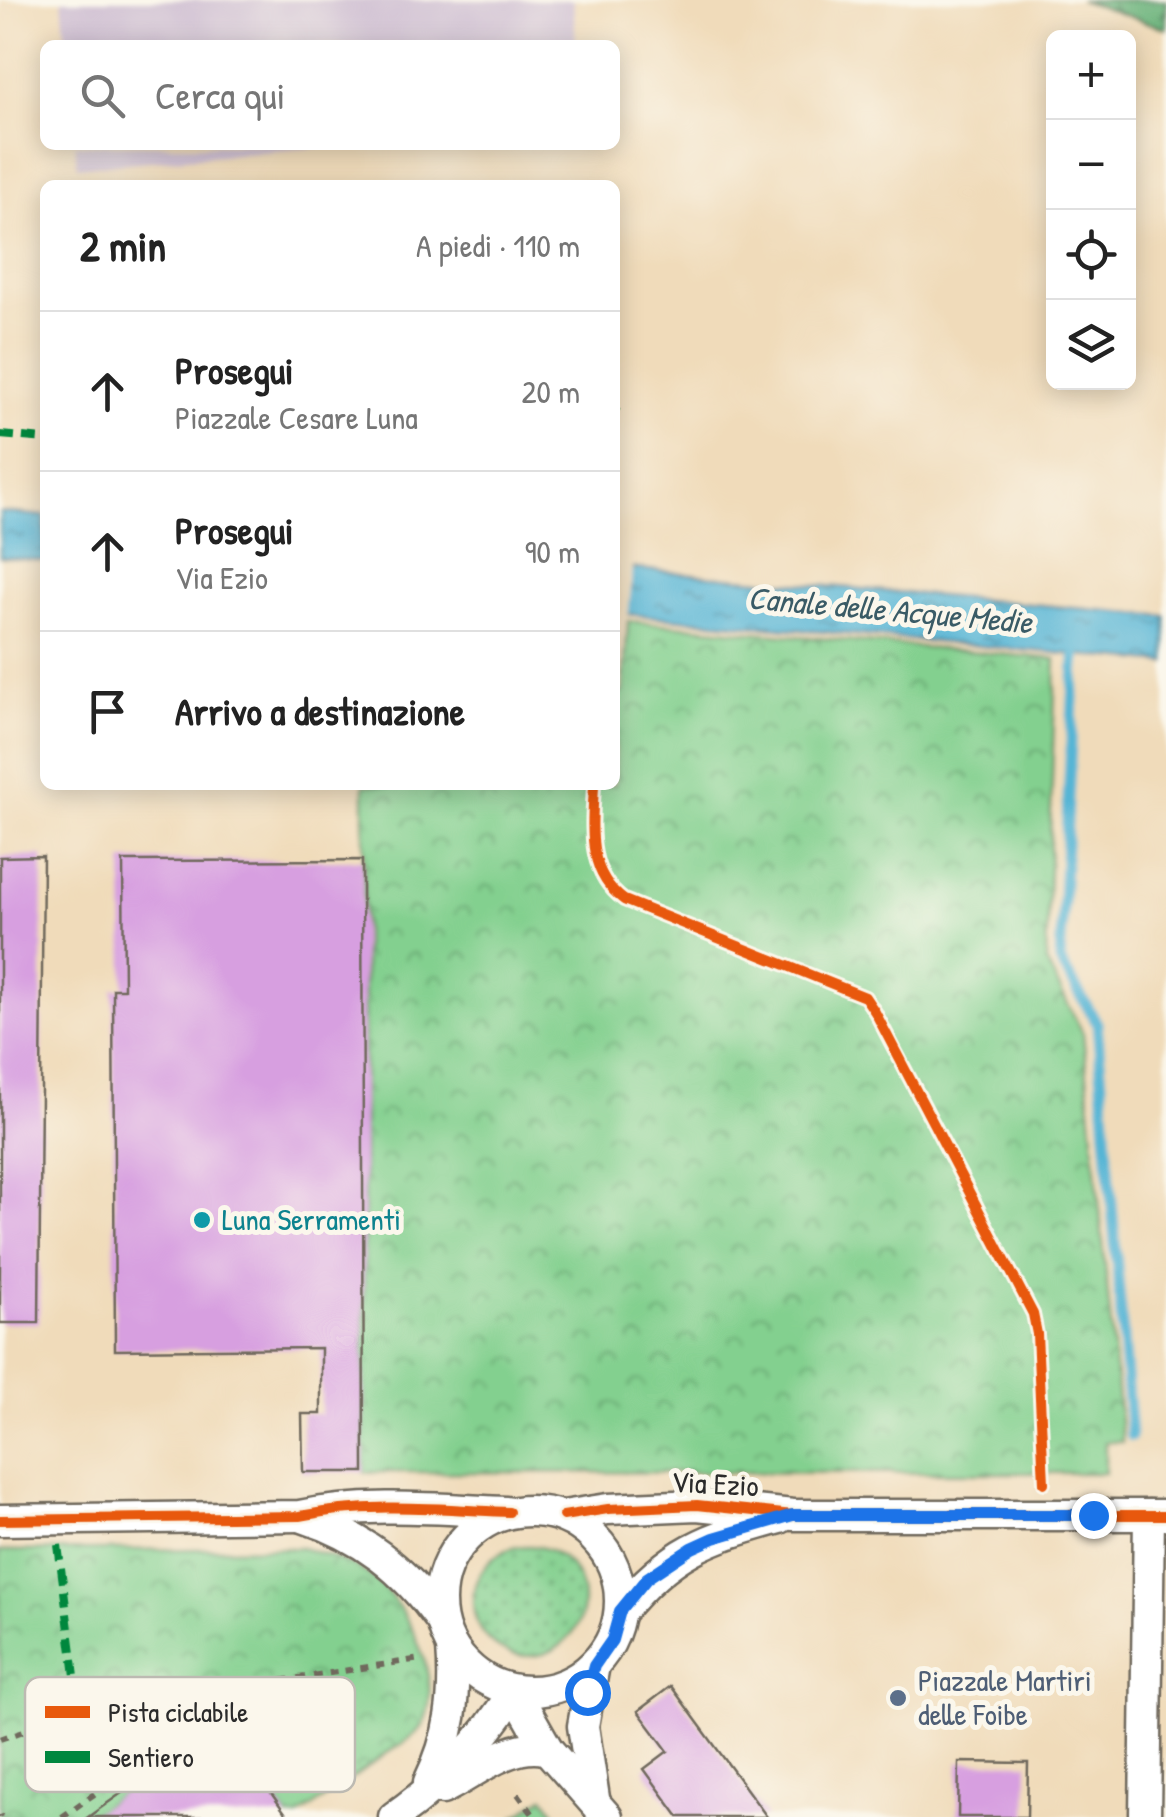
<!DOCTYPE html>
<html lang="it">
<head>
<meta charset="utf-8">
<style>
	body { margin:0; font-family:"Patrick Hand",sans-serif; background:#f6f6f6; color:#222 }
	.controls { position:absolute; right:30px; top:30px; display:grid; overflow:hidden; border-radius:15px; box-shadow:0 5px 25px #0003 }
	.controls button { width:90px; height:90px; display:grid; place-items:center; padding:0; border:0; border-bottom:2px solid #e0e0e0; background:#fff; color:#222; font:50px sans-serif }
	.stop { position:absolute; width:30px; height:30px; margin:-22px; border:8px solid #1a73e8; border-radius:50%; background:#fff }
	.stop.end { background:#1a73e8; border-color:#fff; box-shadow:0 2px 10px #0008 }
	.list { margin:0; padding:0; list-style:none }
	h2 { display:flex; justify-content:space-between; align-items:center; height:130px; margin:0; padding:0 40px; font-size:42px }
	h2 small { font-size:32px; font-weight:400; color:#767676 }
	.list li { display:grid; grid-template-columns:65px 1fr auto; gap:30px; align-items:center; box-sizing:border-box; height:160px; padding:0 40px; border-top:2px solid #e0e0e0 }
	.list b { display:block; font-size:38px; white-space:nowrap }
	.list p { margin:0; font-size:32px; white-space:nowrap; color:#767676 }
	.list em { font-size:32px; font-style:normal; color:#767676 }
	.icon { flex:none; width:55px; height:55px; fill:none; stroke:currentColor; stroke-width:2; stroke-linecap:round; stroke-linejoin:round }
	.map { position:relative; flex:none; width:1166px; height:1817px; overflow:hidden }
	.search { position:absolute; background:#fff; box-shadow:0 5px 25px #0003; left:40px; top:40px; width:580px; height:110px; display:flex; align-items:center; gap:25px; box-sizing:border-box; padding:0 35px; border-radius:15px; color:#767676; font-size:38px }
	.panel { position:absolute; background:#fff; box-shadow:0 5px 25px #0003; left:40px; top:180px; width:580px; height:610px; border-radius:15px }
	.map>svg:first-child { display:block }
</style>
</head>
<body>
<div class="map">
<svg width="1166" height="1817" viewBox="0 0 1166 1817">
	<defs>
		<pattern id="grass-dots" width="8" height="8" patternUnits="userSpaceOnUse" patternTransform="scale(2.5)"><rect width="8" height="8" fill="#83d08f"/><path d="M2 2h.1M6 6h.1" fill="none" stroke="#6ba975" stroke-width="1.8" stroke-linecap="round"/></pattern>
		<pattern id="forest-firs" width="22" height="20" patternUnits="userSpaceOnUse" patternTransform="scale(2.5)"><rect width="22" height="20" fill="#6ab27a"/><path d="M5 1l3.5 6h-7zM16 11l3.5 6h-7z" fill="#579164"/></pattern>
		<pattern id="park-crowns" width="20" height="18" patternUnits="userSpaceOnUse" patternTransform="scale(2.5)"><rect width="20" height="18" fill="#83d08f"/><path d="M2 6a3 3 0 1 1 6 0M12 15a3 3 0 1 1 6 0" fill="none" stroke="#6ba975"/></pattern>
		<pattern id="water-ripples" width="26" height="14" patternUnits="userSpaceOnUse" patternTransform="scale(2.5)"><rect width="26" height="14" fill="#57b5d5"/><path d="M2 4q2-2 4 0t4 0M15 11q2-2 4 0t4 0" fill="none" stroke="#4893ad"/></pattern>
	</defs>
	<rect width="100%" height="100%" fill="#fbf7ec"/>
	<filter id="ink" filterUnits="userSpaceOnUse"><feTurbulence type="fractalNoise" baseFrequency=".01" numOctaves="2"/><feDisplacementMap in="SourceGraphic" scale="20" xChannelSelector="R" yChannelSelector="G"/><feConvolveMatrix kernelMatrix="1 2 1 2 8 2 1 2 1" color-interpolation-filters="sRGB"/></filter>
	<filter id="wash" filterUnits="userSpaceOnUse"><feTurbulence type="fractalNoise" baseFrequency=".0048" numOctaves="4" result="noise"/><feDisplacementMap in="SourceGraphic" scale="40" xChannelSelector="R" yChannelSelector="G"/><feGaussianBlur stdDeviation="2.25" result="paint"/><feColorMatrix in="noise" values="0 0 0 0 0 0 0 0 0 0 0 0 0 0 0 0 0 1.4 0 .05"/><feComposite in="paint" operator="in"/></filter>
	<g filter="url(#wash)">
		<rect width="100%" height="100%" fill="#f0dbba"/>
		<g fill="#cebed2">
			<polygon points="62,0 573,0 576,45 66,45"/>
			<polygon points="75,145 347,145 77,167"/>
		</g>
		<circle fill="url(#grass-dots)" stroke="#577e5d" stroke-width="2.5" cx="528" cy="1601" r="55"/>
		<polygon fill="url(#forest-firs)" stroke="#4a6e52" stroke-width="2.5" points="1080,0 1166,0 1166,29"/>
		<g fill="url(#park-crowns)" stroke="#577e5d" stroke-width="2.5">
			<polygon points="628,621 1056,659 1046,962 1083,1033 1122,1442 1105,1442 1105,1473 364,1472 364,785 615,785 615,693 623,693"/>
			<path d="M302 1548C326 1555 353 1562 373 1578 407 1604 451 1691 418 1731 411 1740 396 1747 387 1753 357 1775 328 1796 298 1817H288L220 1723 88 1817H0V1551Z"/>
			<polygon points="544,1797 558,1817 515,1817"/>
		</g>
		<g fill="url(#water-ripples)" stroke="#417080" stroke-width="2.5">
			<polygon points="0,512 45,516 45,561 0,557"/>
			<polygon points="615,567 1166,616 1166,663 615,613"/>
		</g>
		<polygon fill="#f0dbba" points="615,562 633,564 628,619 615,618"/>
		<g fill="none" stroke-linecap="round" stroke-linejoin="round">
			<polyline stroke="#57b5d5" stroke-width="11" points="1076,642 1060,961 1097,1023 1131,1436"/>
		</g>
		<g id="blocks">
			<g fill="#d79fe0">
				<polygon points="43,856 39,1323 0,1323 0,857"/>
				<polygon points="362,860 364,1472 303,1472 302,1414 321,1414 321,1348 115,1350 113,989 124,989 123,861"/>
				<polygon points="671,1686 767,1817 679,1817 644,1769 668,1751 638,1711"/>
				<polygon points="220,1723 247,1760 302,1723 322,1752 269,1790 288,1817 88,1817"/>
				<polygon points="959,1762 1028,1763 1027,1817 958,1817"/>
			</g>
		</g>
	</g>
	<g filter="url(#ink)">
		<use href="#blocks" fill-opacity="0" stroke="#70695d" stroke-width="2.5"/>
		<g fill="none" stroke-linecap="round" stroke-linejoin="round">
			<defs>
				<g id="street">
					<circle cx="530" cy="1601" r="90"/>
					<polyline points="563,1516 608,1509 697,1505 793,1515 1166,1515"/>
					<path d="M303 1517C362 1536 404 1569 441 1620"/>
					<path d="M0 1520 300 1516C367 1502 438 1509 506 1512"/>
					<path d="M621 1611C670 1551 707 1538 780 1518"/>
					<polyline points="594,1665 583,1726 594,1798"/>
					<polyline points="514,1690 548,1750 607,1817"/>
					<path d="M429 1782C451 1737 456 1697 452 1647"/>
					<path d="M442 1789C473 1775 512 1739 548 1750"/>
					<path d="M394 1817C441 1784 485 1740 514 1690"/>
					<polyline points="1145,1817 1149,1515"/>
				</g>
			</defs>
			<use href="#street" stroke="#70695d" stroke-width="35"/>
			<g stroke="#70695d" stroke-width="6" stroke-dasharray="8 8" stroke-linecap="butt">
				<polyline points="0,1739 47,1723 112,1707 420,1659"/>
				<polyline points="518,1794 535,1817"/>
				<polyline points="0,1815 1,1817"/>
				<polyline points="62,1817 139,1762 139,1703"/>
			</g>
			<use href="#street" stroke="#fff" stroke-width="30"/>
			<g stroke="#00873e" stroke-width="8" stroke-dasharray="15 8" stroke-linecap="butt">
				<polyline points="615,410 617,407"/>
				<polyline points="0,435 45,439"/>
				<polyline points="58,1545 80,1714"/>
			</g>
			<defs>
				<g id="cycleway">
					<path d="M594 785C592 829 586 872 624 900L850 991 865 997 875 1012 1033 1314 1037 1334 1044 1483"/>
					<polyline points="563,1516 608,1509 697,1505 793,1515 1166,1515"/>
					<path d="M0 1520 300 1516C368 1502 440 1509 509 1512"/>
				</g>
			</defs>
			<use href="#cycleway" stroke="#fbf7ec" stroke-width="16"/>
			<use href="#cycleway" stroke="#e8590c" stroke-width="10"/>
		</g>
	</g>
	<g fill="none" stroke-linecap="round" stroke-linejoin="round" filter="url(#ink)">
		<polyline stroke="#1a73e8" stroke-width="12" points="587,1692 594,1666 612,1640 620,1611 647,1578 692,1548 714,1538 793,1515 1093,1515"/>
	</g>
	<circle fill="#0f9aa8" stroke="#fbf7ec" stroke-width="4" cx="202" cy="1220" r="10"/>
	<circle fill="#5c6f8a" stroke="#fbf7ec" stroke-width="4" cx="898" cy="1698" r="10"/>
	<g text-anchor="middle" stroke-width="10" stroke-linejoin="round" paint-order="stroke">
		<g font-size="30" fill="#0d838f" stroke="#fbf7ec" text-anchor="start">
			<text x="222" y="1230">Luna Serramenti</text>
		</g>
		<g font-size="30" fill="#2b2b2b" stroke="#fbf7ec">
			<text transform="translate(715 1484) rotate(3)" y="10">Via Ezio</text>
		</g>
		<g font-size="30" fill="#4e5e75" stroke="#fbf7ec" text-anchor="start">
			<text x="918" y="1691">Piazzale Martiri<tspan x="918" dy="34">delle Foibe</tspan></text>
		</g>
		<g font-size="32" font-style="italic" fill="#3a5b66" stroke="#fbf7ec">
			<text transform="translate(890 610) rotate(5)" y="11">Canale delle Acque Medie</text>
		</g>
	</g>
	<rect x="25" y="1677" width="330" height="115" rx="15" fill="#fbf7ec" stroke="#bdbab2" stroke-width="2.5"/>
	<rect x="45" y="1706" width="45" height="12" fill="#e8590c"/>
	<rect x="45" y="1751" width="45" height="12" fill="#00873e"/>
	<g font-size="28" fill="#2b2b2b">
		<text x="108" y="1722">Pista ciclabile</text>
		<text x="108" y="1767">Sentiero</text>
	</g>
</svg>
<div class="controls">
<button>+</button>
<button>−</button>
<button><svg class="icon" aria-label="locate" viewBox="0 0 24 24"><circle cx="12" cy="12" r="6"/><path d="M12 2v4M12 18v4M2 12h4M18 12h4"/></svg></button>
<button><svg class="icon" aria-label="layers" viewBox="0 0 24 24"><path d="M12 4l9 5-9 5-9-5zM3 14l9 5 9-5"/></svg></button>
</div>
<div class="stop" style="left:587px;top:1692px"></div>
<div class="stop end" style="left:1093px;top:1515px"></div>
<div class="search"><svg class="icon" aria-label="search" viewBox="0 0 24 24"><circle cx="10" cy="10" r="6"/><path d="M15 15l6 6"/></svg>Cerca qui</div>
<section class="panel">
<h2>2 min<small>A piedi · 110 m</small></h2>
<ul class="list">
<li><svg class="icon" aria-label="ahead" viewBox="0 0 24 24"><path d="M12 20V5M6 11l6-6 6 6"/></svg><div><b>Prosegui</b><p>Piazzale Cesare Luna</p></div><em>20 m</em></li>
<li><svg class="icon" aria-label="ahead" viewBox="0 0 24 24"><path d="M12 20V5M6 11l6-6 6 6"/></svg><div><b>Prosegui</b><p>Via Ezio</p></div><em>90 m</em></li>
<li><svg class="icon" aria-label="arrive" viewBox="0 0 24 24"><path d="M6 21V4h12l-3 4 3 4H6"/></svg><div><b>Arrivo a destinazione</b></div></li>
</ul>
</section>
</div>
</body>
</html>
